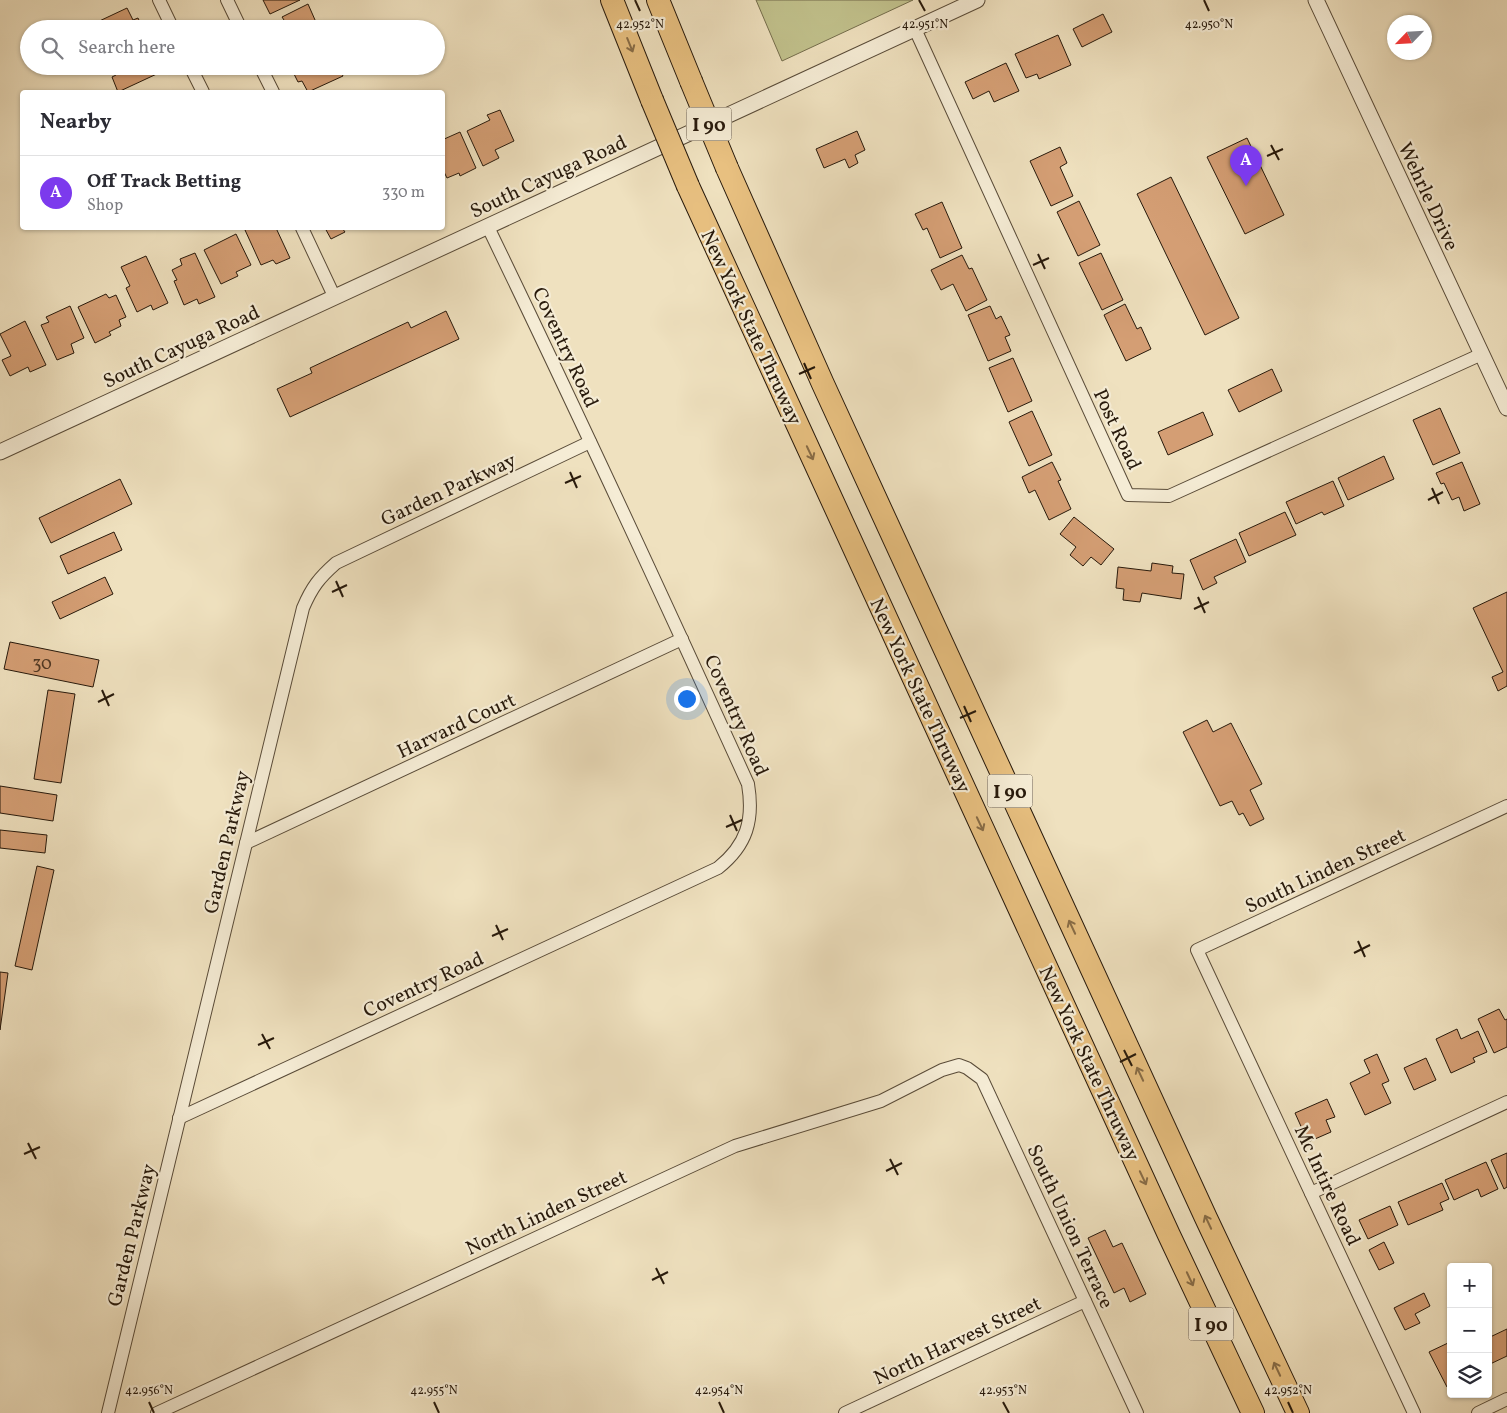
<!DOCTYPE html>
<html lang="en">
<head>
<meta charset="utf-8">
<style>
	body { margin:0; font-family:Vollkorn,serif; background:#f2f2f3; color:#2b2b33 }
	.controls { position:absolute; right:15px; bottom:15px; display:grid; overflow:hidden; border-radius:5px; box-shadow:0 1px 4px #0004 }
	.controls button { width:45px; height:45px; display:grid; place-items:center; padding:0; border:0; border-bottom:1px solid #e1e1e2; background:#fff; color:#2b2b33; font:25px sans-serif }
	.compass { position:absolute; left:1387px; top:15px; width:45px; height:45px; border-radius:50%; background:#fff; box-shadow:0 1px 4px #0004; rotate:245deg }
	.you { position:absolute; left:686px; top:698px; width:18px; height:18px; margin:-12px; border:4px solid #fff; border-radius:50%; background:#1a73e8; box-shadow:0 0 0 8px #1a73e833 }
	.badge { display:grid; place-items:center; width:32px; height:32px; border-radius:50%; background:#7c3aed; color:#fff; font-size:16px; font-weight:700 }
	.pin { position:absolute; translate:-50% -41px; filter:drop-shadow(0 1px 2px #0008) }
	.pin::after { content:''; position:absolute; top:26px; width:18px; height:15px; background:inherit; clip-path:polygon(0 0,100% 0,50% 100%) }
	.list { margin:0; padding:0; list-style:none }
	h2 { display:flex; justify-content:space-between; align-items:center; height:65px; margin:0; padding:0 20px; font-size:21px }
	h2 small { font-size:16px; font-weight:400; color:#7c7c81 }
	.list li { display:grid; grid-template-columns:32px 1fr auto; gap:15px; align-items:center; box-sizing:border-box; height:75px; padding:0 20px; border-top:1px solid #e1e1e2 }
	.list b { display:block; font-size:19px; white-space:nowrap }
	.list p { margin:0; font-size:16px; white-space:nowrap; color:#7c7c81 }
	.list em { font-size:16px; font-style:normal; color:#7c7c81 }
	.icon { flex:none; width:28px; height:28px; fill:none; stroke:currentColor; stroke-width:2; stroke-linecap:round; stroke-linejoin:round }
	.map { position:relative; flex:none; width:1507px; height:1413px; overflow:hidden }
	.search { position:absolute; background:#fff; box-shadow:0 1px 4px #0004; left:20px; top:20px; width:425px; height:55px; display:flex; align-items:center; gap:12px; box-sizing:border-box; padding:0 18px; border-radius:28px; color:#7c7c81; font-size:19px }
	.panel { position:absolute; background:#fff; box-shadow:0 1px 4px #0004; left:20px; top:90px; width:425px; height:140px; border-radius:5px }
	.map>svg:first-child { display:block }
</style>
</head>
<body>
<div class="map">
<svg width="1507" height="1413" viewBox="0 0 1507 1413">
	<rect width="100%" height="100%" fill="#efe1bf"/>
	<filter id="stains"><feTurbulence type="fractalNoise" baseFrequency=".004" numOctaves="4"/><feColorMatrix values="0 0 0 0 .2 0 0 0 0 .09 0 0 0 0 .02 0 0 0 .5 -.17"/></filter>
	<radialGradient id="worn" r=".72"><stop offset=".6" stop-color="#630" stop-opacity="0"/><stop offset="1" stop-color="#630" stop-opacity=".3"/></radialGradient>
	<polygon fill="#c1c18c" stroke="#746d4c" points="756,0 913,0 782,61"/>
	<g fill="#d49e74" stroke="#27190b">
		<polygon points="263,0 300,0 270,14"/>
		<polygon points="308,4 319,29 281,29 280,26 286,23 282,17"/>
		<polygon points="127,8 133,20 138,18 143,29 96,29 93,24"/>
		<polygon points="1103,14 1112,32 1082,47 1073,29"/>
		<polygon points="1058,35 1071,65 1039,79 1037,74 1026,78 1015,54"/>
		<polygon points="1006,63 1019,91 994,102 989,91 973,99 965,82"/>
		<polygon points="112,66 159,66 161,72 118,92 112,77 116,75"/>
		<polygon points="294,66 338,66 343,76 308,92 302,81 298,82 291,68"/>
		<polygon points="500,110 514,141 495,150 499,158 483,166 467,131 490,120 487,115"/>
		<polygon points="857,131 865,150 855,155 858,163 849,168 845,159 824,168 816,149"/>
		<polygon points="460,132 476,168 460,176 459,173 447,178 444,172 442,173 442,140"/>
		<polygon points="1247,138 1284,215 1245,234 1207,157"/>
		<polygon points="1060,147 1067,163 1060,167 1073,196 1051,206 1030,161"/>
		<polygon points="1171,177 1239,318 1205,335 1137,194"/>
		<polygon points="1079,201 1100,245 1078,256 1057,212"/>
		<polygon points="942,202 962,248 940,258 927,228 923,230 915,214"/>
		<polygon points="251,228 276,228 290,258 276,264 273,260 261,265 245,230"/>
		<polygon points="325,228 342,228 345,232 331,239"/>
		<polygon points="236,234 251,265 236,272 238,276 221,284 204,250"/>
		<polygon points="195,253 215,297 199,304 197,299 184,305 174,281 177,280 172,270 182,265 180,259"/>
		<polygon points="1101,253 1123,300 1102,310 1079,263"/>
		<polygon points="962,255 969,269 972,268 987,300 966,311 953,284 941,290 931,270"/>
		<polygon points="146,256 168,303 153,310 151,305 137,312 126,288 130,286 121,267"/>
		<polygon points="106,294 109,298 116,295 126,317 119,320 121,326 109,332 111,335 95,343 78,307"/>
		<polygon points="1125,304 1137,329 1141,327 1151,349 1126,361 1104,315"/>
		<polygon points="70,306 84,338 71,344 74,353 57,360 41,325 49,322 46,317"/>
		<polygon points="990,306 996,319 1001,316 1010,335 1005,337 1011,351 988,361 968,315"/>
		<polygon points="446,311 459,339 290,417 277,389 312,373 310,368 408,322 411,328"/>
		<polygon points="25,321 46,365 30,372 28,367 10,376 2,360 11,356 0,334"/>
		<polygon points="1013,358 1032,401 1008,412 989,368"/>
		<polygon points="1272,369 1282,391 1239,412 1228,390"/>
		<polygon points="1440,408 1460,453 1433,465 1413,420"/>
		<polygon points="1032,411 1052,455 1029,466 1009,422"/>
		<polygon points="1203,412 1213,435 1168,455 1158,432"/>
		<polygon points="1384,456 1394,479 1348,500 1338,478"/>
		<polygon points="1052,462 1061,480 1058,481 1071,509 1049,520 1035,490 1029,493 1022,477"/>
		<polygon points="1462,462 1480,504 1464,511 1459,497 1452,500 1444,483 1441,484 1436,473"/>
		<polygon points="120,479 132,504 51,543 39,518"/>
		<polygon points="1333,481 1344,506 1324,515 1322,512 1296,524 1286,502"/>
		<polygon points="1285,512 1296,535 1249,556 1239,533"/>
		<polygon points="1074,517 1114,549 1101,565 1091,557 1083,566 1070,555 1076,547 1060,534"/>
		<polygon points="114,532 122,550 68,574 60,556"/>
		<polygon points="1236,539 1246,562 1214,577 1217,583 1203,590 1190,560"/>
		<polygon points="1152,563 1173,566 1172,573 1184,574 1181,599 1142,593 1140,602 1123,600 1124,589 1116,588 1118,567 1151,571"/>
		<polygon points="105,577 113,594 60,619 52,602"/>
		<polygon points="1507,592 1507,686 1498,691 1492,677 1503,672 1473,608"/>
		<polygon points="10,642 99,660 93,687 4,669"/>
		<polygon points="48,690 75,694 61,783 34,779"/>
		<polygon points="1207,720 1213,732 1231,723 1262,784 1250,790 1264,819 1250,826 1243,813 1239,815 1232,801 1220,806 1183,732"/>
		<polygon points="0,786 57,795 53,821 0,813"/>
		<polygon points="0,830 47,835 45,853 0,848"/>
		<polygon points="37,866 54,870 32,970 15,966"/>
		<polygon points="0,972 8,973 0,1030"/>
		<polygon points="1499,1009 1505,1020 1507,1019 1507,1047 1494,1053 1478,1019"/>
		<polygon points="1457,1029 1461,1039 1478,1031 1487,1052 1473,1058 1475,1062 1451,1073 1436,1039"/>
		<polygon points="1377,1054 1389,1081 1382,1084 1391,1103 1365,1115 1350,1083 1370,1073 1364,1060"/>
		<polygon points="1426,1058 1436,1080 1414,1090 1404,1068"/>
		<polygon points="1327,1099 1335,1117 1326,1120 1331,1132 1308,1142 1295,1113"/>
		<polygon points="1507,1153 1507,1187 1504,1189 1491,1160"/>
		<polygon points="1486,1162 1498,1189 1481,1197 1478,1189 1454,1200 1445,1180"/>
		<polygon points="1442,1183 1449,1199 1440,1203 1443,1210 1408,1225 1398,1202"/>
		<polygon points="1390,1206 1398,1225 1368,1239 1359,1220"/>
		<polygon points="1105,1230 1113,1247 1122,1243 1146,1294 1130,1302 1124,1288 1114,1293 1088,1238"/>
		<polygon points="1384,1242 1394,1263 1379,1270 1369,1250"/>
		<polygon points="1424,1293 1430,1306 1415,1314 1420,1323 1405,1330 1394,1308"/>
		<polygon points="1507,1329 1507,1356 1488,1365 1488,1338"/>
		<polygon points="1448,1343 1451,1348 1451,1385 1447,1387 1429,1352"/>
	</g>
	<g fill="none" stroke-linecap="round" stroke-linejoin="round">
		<defs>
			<g id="minor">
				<polyline points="159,0 173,29"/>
				<polyline points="227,0 241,29"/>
				<polyline points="915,29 1128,495 1169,496 1482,354"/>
				<polyline points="190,66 203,92"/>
				<polyline points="260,66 273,92"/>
				<polyline points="302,228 334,296"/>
				<polyline points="246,843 682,639"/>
				<path d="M179 1118 718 868C747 845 754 820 748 784 663 597 577 411 488 227"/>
				<polyline points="1311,1193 1507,1102"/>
				<path d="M108 1413 303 608C312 587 319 578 336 563L590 442"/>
				<polyline points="157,1413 735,1146 881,1101 942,1070 959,1065 967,1068 982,1079 1137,1413"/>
				<polyline points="845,1413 1085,1301"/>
				<polyline points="1414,1413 1197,950 1507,806"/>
				<polyline points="1478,1413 1507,1399"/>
			</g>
			<g id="tertiary">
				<polyline points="1316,0 1507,408"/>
				<polyline points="0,452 977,0"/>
			</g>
			<g id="motorway">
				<polyline points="612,0 652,100"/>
				<polyline points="658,0 691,81"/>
				<polyline points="727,168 823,384 1206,1218 1298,1413"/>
				<polyline points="688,186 1169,1235 1253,1413"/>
			</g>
		</defs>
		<use href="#minor" stroke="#594b38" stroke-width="14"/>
		<use href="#tertiary" stroke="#594b38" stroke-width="17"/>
		<use href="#motorway" stroke="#27190b" stroke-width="24"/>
		<use href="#minor" stroke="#f5ecd5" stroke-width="12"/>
		<use href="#tertiary" stroke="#f5ecd5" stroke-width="15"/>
		<use href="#motorway" stroke="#e8c080" stroke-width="22"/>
		<defs>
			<g id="motorway-bridge">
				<polyline points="691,81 727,168"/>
				<polyline points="652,100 688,186"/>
			</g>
		</defs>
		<use href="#motorway-bridge" stroke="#27190b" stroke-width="24" stroke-linecap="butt"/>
		<use href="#motorway-bridge" stroke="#e8c080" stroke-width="22"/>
	</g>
	<defs><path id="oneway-shaft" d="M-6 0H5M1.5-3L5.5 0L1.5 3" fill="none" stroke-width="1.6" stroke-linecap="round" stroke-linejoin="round" transform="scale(1.25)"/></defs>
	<g stroke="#886c46">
		<use href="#oneway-shaft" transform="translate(630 45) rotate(68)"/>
		<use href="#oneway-shaft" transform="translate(810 453) rotate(65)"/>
		<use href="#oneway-shaft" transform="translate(980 824) rotate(65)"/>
		<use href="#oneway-shaft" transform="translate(1072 927) rotate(-115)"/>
		<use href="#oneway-shaft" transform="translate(1140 1074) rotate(-115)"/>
		<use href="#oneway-shaft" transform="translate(1143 1178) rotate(65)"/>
		<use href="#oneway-shaft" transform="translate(1208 1222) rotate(-115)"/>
		<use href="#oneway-shaft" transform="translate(1190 1279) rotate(65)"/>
		<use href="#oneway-shaft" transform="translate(1277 1369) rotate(-115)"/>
	</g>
	<path fill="none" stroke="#27190b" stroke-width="2" d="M635 0 640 11M919 0 925 11M1204 0 1209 11M1271 145 1279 160M1267 156 1283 149M1038 254 1045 269M1033 265 1049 258M804 363 811 379M799 374 815 367M570 472 577 488M565 483 581 476M1432 488 1439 504M1428 500 1443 492M336 581 343 597M332 592 347 585M1198 597 1205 613M1194 609 1209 602M102 690 109 706M98 702 114 694M964 706 971 722M960 718 976 711M730 815 737 831M726 827 742 820M496 925 503 940M492 936 508 929M1358 941 1365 957M1354 953 1370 945M262 1034 270 1049M258 1045 274 1038M1124 1050 1132 1066M1120 1062 1136 1054M28 1143 36 1159M24 1154 40 1147M890 1159 898 1175M886 1171 902 1163M656 1268 664 1284M652 1280 668 1272M149 1402 154 1413M434 1402 439 1413M719 1402 724 1413M1003 1402 1009 1413M1288 1402 1293 1413"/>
	<g text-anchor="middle" stroke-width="4.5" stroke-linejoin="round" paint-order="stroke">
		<g font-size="18" fill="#523a25">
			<text x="42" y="669">30</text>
		</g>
		<g fill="#f5ecd5" stroke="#655848" stroke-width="1">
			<rect x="686.5" y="107.5" width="45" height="33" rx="4"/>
			<rect x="987.5" y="774.5" width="45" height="33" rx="4"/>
			<rect x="1188.5" y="1307.5" width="45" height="33" rx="4"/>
		</g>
		<g font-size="19" font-weight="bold" fill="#27190b">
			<text x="709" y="131">I 90</text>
			<text x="1010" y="798">I 90</text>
			<text x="1211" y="1331">I 90</text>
		</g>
		<g font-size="20" fill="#27190b" stroke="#f5ecd5">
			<text transform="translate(548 176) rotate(-25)" y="7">South Cayuga Road</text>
			<text transform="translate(1429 196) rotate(65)" y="7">Wehrle Drive</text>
			<text transform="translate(752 327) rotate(65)" y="7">New York State Thruway</text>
			<text transform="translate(181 346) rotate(-25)" y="7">South Cayuga Road</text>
			<text transform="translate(566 347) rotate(65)" y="7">Coventry Road</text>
			<text transform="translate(1118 429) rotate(65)" y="7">Post Road</text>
			<text transform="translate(448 489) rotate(-25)" y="7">Garden Parkway</text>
			<text transform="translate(921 695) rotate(65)" y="7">New York State Thruway</text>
			<text transform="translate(737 715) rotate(66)" y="7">Coventry Road</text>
			<text transform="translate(456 725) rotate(-25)" y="7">Harvard Court</text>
			<text transform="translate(226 842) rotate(-77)" y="7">Garden Parkway</text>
			<text transform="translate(1325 870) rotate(-25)" y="7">South Linden Street</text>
			<text transform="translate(423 984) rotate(-25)" y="7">Coventry Road</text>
			<text transform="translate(1090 1063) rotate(65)" y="7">New York State Thruway</text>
			<text transform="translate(1328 1185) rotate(65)" y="7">Mc Intire Road</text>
			<text transform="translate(546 1212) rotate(-25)" y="7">North Linden Street</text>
			<text transform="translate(1071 1226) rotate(65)" y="7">South Union Terrace</text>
			<text transform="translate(131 1235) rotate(-76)" y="7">Garden Parkway</text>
			<text transform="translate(957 1340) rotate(-25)" y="7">North Harvest Street</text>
		</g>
	</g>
	<g font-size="12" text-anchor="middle" fill="#27190b" stroke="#f5ecd5" stroke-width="4.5" stroke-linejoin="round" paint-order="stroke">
		<text x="640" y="28">42.952°N</text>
		<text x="1209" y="28">42.950°N</text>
		<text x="925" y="28">42.951°N</text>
		<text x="149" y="1394">42.956°N</text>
		<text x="434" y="1394">42.955°N</text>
		<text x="719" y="1394">42.954°N</text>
		<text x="1003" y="1394">42.953°N</text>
		<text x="1288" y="1394">42.952°N</text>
	</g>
	<rect width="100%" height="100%" filter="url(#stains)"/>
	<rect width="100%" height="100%" fill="url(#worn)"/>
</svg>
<div class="controls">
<button>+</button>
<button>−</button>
<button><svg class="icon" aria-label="layers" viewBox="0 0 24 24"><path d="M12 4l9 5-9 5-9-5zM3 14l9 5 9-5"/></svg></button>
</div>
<svg class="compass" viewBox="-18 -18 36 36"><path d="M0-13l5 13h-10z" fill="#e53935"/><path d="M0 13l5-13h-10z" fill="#7c7c81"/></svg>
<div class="you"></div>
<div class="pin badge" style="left:1246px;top:186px">A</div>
<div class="search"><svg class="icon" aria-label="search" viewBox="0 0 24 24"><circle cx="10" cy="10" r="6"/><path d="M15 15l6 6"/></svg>Search here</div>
<section class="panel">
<h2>Nearby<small></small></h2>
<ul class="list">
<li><span class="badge">A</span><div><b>Off Track Betting</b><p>Shop</p></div><em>330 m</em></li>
</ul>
</section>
</div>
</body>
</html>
